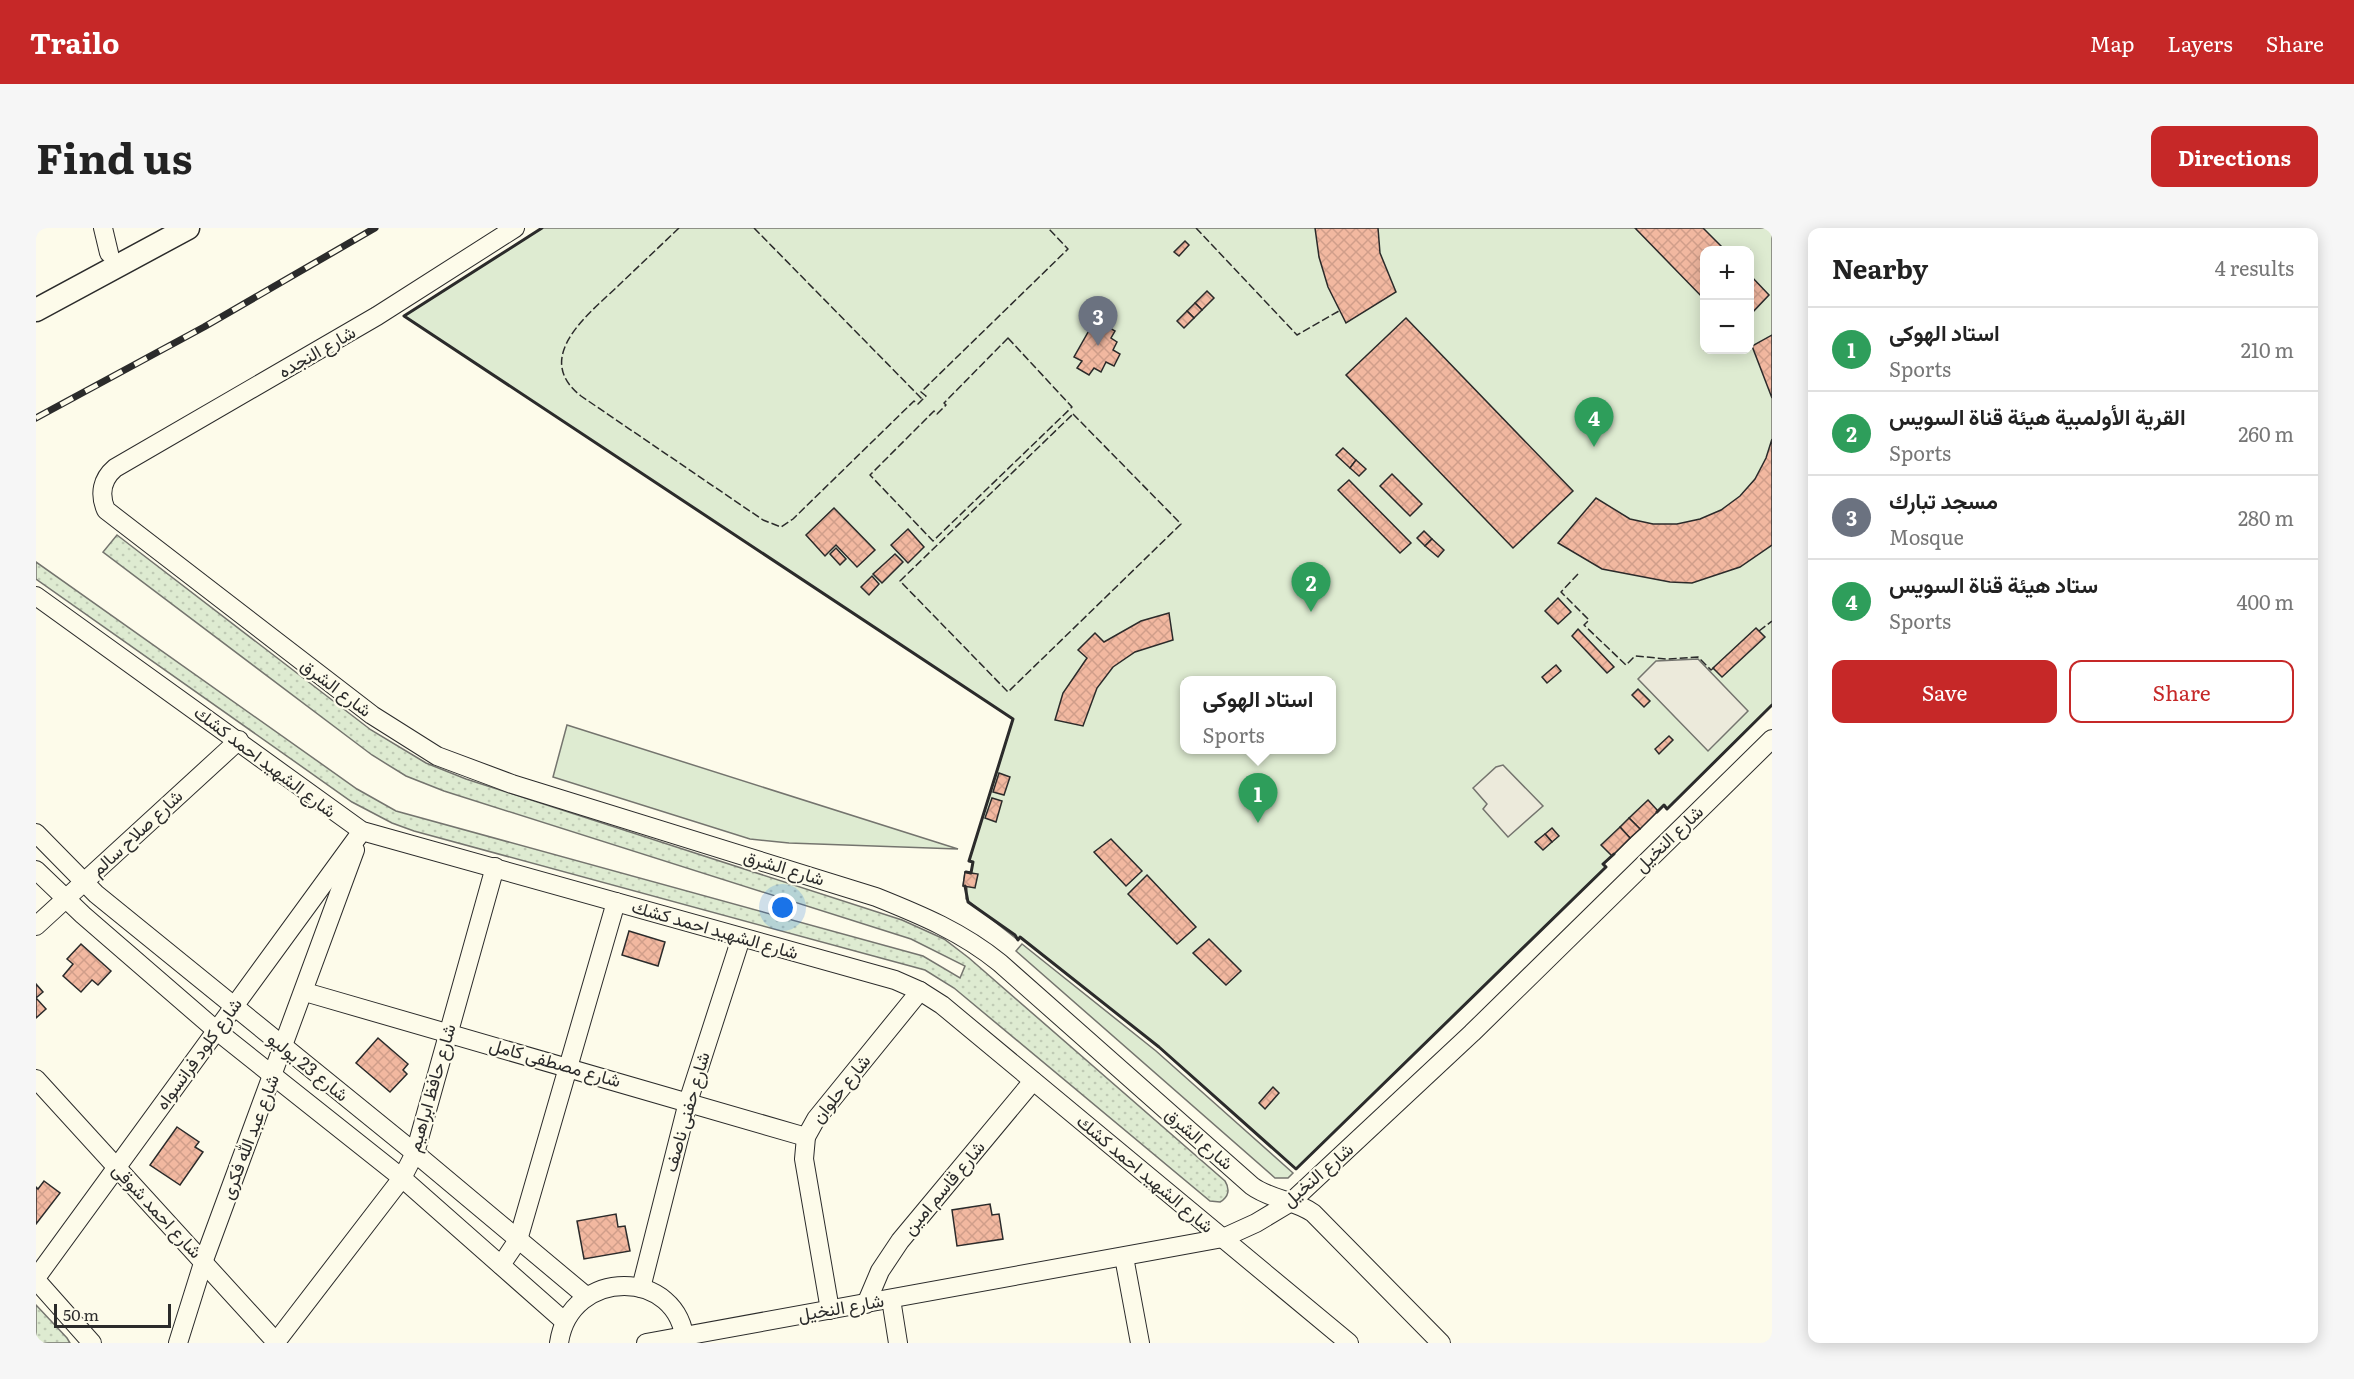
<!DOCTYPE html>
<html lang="en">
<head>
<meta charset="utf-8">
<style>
	body { margin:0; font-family:Literata,Vazirmatn,serif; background:#f6f6f6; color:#222 }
	.controls { position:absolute; right:18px; top:18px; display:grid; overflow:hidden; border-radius:12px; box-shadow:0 3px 15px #0003 }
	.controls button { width:54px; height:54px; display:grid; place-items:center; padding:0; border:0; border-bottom:2px solid #e0e0e0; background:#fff; color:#222; font:30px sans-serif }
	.scale { position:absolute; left:18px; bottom:15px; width:117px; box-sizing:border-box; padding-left:6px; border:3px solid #2b2b2b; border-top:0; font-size:16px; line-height:21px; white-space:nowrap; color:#2b2b2b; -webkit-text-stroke:4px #fdfbea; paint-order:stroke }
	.you { position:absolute; left:747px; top:680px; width:21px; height:21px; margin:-15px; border:4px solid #fff; border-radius:50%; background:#1a73e8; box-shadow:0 0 0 9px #1a73e833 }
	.badge { display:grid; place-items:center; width:39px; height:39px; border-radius:50%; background:#c62828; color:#fff; font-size:20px; font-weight:700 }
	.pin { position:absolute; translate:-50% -50px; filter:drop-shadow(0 2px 3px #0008) }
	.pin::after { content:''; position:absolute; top:32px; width:21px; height:18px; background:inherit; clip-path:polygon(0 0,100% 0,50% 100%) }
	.popup { position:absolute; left:1144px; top:448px; width:156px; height:78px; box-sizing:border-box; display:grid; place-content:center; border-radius:12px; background:#fff; filter:drop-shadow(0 2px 4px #0005); font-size:20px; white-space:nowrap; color:#767676 }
	.popup b { font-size:22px; color:#222 }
	.popup::after { content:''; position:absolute; left:50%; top:100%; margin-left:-12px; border:12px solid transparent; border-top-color:#fff }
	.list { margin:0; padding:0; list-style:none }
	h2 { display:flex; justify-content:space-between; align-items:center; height:78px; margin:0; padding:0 24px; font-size:26px }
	h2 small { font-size:20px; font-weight:400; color:#767676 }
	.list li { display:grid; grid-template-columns:39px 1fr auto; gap:18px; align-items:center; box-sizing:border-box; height:84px; padding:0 24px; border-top:2px solid #e0e0e0 }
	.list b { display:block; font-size:22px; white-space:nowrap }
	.list p { margin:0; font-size:20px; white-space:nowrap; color:#767676 }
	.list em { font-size:20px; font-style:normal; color:#767676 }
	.actions { display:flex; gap:12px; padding:18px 24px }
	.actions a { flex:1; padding:14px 0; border:2px solid #c62828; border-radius:12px; text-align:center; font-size:21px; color:#c62828 }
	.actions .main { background:#c62828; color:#fff }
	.map { position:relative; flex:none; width:1736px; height:1115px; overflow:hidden; border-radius:12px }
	header { display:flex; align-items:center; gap:36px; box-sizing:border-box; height:84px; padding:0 30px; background:#c62828; color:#fff }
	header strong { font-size:28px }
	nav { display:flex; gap:33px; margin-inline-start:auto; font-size:21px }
	.intro { display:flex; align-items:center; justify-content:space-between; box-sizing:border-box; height:144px; padding:0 36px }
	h1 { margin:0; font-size:42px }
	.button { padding:15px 27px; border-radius:12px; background:#c62828; color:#fff; font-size:21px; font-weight:700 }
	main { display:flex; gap:36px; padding:0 36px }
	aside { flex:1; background:#fff; border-radius:12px; box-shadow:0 3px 15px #0003 }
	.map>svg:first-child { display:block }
</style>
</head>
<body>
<header>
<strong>Trailo</strong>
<nav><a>Map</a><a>Layers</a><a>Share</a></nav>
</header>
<div class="intro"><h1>Find us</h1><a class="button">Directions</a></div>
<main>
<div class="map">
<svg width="1736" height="1115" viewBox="0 0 1736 1115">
	<defs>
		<pattern id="grass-dots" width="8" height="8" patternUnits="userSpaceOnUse" patternTransform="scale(1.5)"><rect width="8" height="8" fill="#deebd1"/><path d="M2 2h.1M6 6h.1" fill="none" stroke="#bfcab4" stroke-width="1.8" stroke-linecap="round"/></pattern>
		<pattern id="building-cross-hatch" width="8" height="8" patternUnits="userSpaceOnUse" patternTransform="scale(1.5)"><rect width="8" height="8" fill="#f2b8a0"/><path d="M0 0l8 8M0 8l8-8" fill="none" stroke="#d09e8a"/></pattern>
	</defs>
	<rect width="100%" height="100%" fill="#fdfbea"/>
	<g fill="url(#grass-dots)" stroke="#74746e" stroke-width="1.5">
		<path d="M81 307 335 502 390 535 430 551 866 692 908 711 933 730 1189 953C1194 961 1193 969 1184 974L1174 973 918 760 889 742 378 603 356 595 316 574 0 351V334L321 561 360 583 887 728 924 750 929 738 875 711 408 563 370 548 336 527 67 324Z"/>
		<polygon points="0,1077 31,1110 34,1115 0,1115"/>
	</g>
	<g fill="#deebd1" stroke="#74746e" stroke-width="1.5" fill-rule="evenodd">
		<path d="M506 0H1736V477L1631 581 1627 578 1576 628 1568 636 1570 639 1260 941 1123 819 984 709 982 712 930 671 931 659 927 658 929 644H935L937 634 933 633 977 491 368 88ZM1668 22H1714V122H1668ZM1148 452H1296V522H1148Z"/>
		<polygon points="531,497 922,621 753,615 714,611 517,549"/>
		<polygon points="986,716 1120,823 1257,945 1252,950 1239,950 980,723"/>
	</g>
	<g fill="#eceadb" stroke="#74746e" stroke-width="1.5">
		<polygon points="1662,431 1712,483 1672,523 1602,451 1620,433"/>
		<polygon points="1467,537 1507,578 1472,609 1447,581 1451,576 1437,560 1460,539"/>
	</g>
	<g fill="url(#building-cross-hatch)" stroke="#2b2b2b" stroke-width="1.5">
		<polygon points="1279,0 1342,0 1344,25 1360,64 1310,95 1292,59 1283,29"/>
		<polygon points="1599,0 1667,0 1689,22 1668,22 1668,71"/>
		<polygon points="1149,13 1153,17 1143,28 1138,24"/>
		<polygon points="1714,47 1733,67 1714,87"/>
		<polygon points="1171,63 1178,70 1166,82 1159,75"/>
		<polygon points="1159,75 1166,82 1158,90 1151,83"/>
		<polygon points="1151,83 1158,90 1148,100 1141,93"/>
		<polygon points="1370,90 1537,263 1477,320 1310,147"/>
		<polygon points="1067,96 1079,103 1075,110 1081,114 1077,122 1084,126 1078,138 1070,134 1065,144 1058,140 1053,147 1041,140 1046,133 1038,129 1055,99 1063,103"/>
		<polygon points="1736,107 1736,170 1716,118"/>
		<polygon points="1736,211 1736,317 1704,339 1656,355 1634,354 1566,341 1522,315 1560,270 1594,291 1617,296 1641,296 1664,291 1685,282 1704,268 1719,251 1730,230"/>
		<polygon points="1307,220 1320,232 1314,240 1300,227"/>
		<polygon points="1320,232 1330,241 1323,248 1314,240"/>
		<polygon points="1356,246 1386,276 1374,288 1344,258"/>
		<polygon points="1313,252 1375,315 1364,325 1302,262"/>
		<polygon points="798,280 839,322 821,339 800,317 789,328 770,307"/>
		<polygon points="872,301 888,319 872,335 855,317"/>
		<polygon points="1388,303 1396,311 1389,318 1381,310"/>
		<polygon points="1396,311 1408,322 1402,329 1389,318"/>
		<polygon points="800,320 810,331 804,337 794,326"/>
		<polygon points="859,326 867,334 846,355 837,346"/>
		<polygon points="836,348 843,356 833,367 825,359"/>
		<polygon points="1522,370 1535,384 1522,396 1509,383"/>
		<polygon points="1133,385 1137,412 1099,424 1077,439 1061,460 1047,498 1019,492 1027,465 1051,430 1042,422 1059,405 1068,414 1105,393"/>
		<polygon points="1720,400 1729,409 1686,449 1677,440"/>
		<polygon points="1542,401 1578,439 1571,445 1536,408"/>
		<polygon points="1520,437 1525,443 1511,455 1506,449"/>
		<polygon points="1602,461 1614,473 1608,479 1596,467"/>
		<polygon points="1633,508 1637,512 1623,526 1619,521"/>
		<polygon points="963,545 974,549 968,567 957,564"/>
		<polygon points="956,570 966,573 960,594 949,590"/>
		<polygon points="1612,572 1622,583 1604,601 1593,590"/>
		<polygon points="1593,590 1604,601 1594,610 1584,599"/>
		<polygon points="1584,599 1594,610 1576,628 1565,617"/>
		<polygon points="1516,600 1523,608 1516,614 1509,606"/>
		<polygon points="1509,606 1516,614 1507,622 1499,614"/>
		<polygon points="1075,611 1106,643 1090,658 1058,624"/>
		<polygon points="929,644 942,646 939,660 927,658"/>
		<polygon points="1111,647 1160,699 1141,716 1092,666"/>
		<polygon points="593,703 629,714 622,738 586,727"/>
		<polygon points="1173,711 1205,743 1190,757 1157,725"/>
		<polygon points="45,716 75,743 62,757 56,752 45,764 27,748 37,736 31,731"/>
		<polygon points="0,756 7,764 0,770 10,781 0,790"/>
		<polygon points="342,810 372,836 367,842 371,846 354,864 320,835"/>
		<polygon points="1237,859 1243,865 1229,881 1223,875"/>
		<polygon points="141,899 163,914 159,919 167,924 144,957 114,937"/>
		<polygon points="8,953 24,965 0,996 0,959 2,961"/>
		<polygon points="954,976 956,987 963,986 967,1011 921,1018 916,982"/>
		<polygon points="580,986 582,999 589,998 594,1023 548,1031 541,993"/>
	</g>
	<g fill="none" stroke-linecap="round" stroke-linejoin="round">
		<defs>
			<g id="minor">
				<polyline points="67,0 73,25"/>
				<path d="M479 0 341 88 79 240C66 251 63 266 70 282L336 487 401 528 476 556 840 669C885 687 926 704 964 735L1216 958C1235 972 1259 972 1277 985L1405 1115"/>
				<polyline points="0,368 326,603 859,752 884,763 906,777 1313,1115"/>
				<polyline points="0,605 60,666 379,925 550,1068"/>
				<polyline points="0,642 47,687 181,803 366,950 528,1093"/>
				<polyline points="0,698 203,512"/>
				<polyline points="269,764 770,909"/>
				<polyline points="0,851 241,1115"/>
				<polyline points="1088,1029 1104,1115"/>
				<polyline points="465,1037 482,1012 580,674"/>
				<polyline points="0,1050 326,603"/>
				<polyline points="0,1052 56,1115"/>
				<polyline points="605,1060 652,874 705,710"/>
				<polyline points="855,1071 862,1115"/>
				<polyline points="830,1076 844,1043 864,1013 997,853"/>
				<polyline points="794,1082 768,931 770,909 780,891 884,763"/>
				<polyline points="240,1114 366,950 379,925 459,639"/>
				<polyline points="142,1115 168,1032 319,622"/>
				<path d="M523 1115C534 1039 644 1039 649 1115"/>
				<polyline points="610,1115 1187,1010 1220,995 1255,974 1436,805 1736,511"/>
			</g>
			<polyline id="major" points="0,82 152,0"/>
		</defs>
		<use href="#minor" stroke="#2b2b2b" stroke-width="20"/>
		<use href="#major" stroke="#2b2b2b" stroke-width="25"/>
		<use href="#minor" stroke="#fdfbea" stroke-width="18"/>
		<use href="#major" stroke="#fdfbea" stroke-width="22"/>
		<defs>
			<polyline id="rail" points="0,190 168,99 339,0"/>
		</defs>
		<use href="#rail" stroke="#2b2b2b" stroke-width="7"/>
		<use href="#rail" stroke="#fdfbea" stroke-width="4.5" stroke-dasharray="14" stroke-linecap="butt"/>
		<g stroke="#2b2b2b" stroke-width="1.5" stroke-dasharray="8 3" stroke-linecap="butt">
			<path d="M643 0C623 19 603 38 583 57 554 85 495 129 545 168L727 292 745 299 757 291 878 173 882 176 890 168 885 164 1032 21 1012 0"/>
			<polyline points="718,0 887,172"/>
			<polyline points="1160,0 1261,107 1303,83"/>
			<polygon points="972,110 1036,179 897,313 834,247 898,183 901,186 910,177 908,175"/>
			<polygon points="1037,186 1145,296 972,464 864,353"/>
			<polyline points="1542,346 1525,364 1553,392 1548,397 1590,437 1599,428 1631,431 1662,429 1675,442 1680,438"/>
			<polyline points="1723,403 1736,393"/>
		</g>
		<g stroke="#2b2b2b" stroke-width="3">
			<polyline points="506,0 368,88 977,491 933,633 937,634 935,645 930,644"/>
			<polyline points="1621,584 1628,577 1631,581 1736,477"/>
			<polyline points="929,658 932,674 979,707 982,712 984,709 1123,819 1260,941 1570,639 1567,636 1578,626"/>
		</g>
	</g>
	<g text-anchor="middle" stroke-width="4.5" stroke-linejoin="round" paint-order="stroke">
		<g font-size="18" fill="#2b2b2b" stroke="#fdfbea">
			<text transform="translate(281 124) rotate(-30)" y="6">شارع النجده</text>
			<text transform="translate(300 460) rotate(37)" y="6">شارع الشرق</text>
			<text transform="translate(229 534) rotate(37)" y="6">شارع الشهيد احمد كشك</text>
			<text transform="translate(101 605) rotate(-43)" y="6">شارع صلاح سالم</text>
			<text transform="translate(1633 611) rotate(-44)" y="6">شارع النخيل</text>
			<text transform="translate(748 640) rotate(17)" y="6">شارع الشرق</text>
			<text transform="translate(679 702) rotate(16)" y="6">شارع الشهيد احمد كشك</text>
			<text transform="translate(163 826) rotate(-54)" y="6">شارع كلود فرانسواه</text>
			<text transform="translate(519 835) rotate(16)" y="6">شارع مصطفى كامل</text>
			<text transform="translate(272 839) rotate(39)" y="6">شارع 23 يوليو</text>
			<text transform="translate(396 860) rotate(-74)" y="6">شارع حافظ ابراهيم</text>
			<text transform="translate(805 861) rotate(-51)" y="6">شارع حلوان</text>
			<text transform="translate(651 884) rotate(-74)" y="6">شارع حفنى ناصف</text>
			<text transform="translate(214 909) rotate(-69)" y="6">شارع عبد الله فكرى</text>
			<text transform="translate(1163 911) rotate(41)" y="6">شارع الشرق</text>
			<text transform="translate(1109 946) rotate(40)" y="6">شارع الشهيد احمد كشك</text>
			<text transform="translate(1282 947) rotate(-41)" y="6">شارع النخيل</text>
			<text transform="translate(908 960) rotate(-50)" y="6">شارع قاسم امين</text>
			<text transform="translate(121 983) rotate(47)" y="6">شارع احمد شوقى</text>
			<text transform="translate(805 1080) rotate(-10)" y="6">شارع النخيل</text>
		</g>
	</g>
</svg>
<div class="controls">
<button>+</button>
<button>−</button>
</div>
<div class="scale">50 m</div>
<div class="you"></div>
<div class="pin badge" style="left:1222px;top:595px;background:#2e9e5b">1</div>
<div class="popup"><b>استاد الهوكى</b>Sports</div>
<div class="pin badge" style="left:1275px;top:384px;background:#2e9e5b">2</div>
<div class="pin badge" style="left:1062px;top:118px;background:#6b7280">3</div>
<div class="pin badge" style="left:1558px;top:219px;background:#2e9e5b">4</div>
</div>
<aside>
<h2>Nearby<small>4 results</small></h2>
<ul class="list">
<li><span class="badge" style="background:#2e9e5b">1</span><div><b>استاد الهوكى</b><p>Sports</p></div><em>210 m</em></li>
<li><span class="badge" style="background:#2e9e5b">2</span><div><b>القرية الأولمبية هيئة قناة السويس</b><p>Sports</p></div><em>260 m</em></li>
<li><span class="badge" style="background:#6b7280">3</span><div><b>مسجد تبارك</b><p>Mosque</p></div><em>280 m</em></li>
<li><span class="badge" style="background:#2e9e5b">4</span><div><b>ستاد هيئة قناة السويس</b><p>Sports</p></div><em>400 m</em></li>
</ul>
<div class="actions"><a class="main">Save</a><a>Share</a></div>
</aside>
</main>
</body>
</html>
